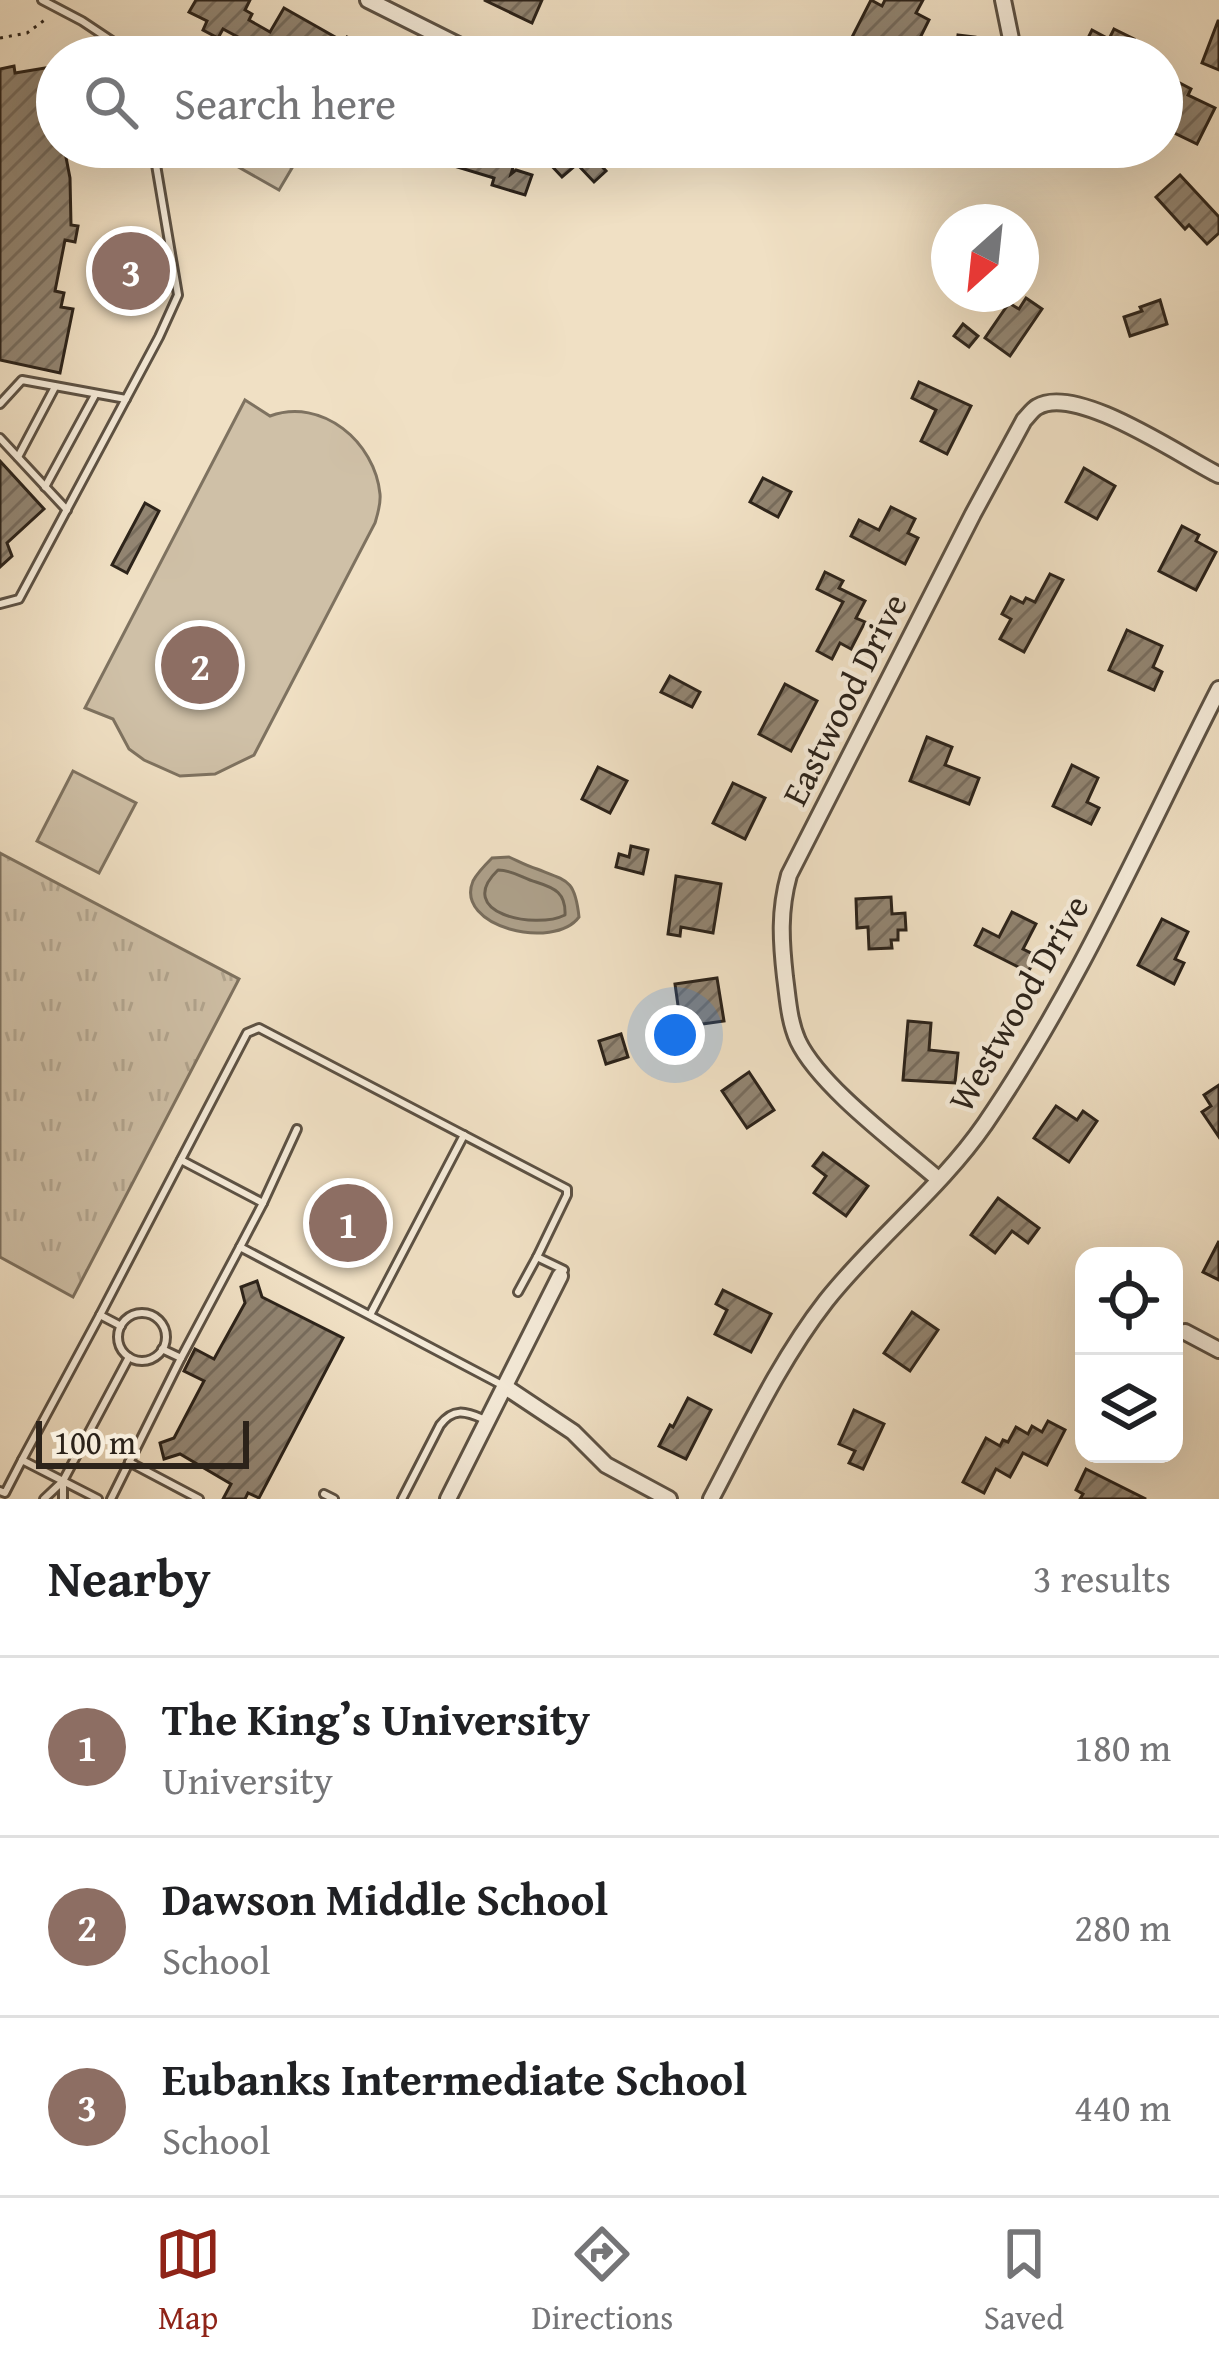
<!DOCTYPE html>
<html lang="en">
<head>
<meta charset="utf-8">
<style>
	body { margin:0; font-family:"Gentium Book Plus",serif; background:#f6f6f6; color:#202124 }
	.controls { position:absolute; right:36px; bottom:36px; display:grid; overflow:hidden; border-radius:24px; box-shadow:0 12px 48px #0002 }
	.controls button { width:108px; height:108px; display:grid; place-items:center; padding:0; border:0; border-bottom:3px solid #e0e0e0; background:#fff; color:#202124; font:60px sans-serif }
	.compass { position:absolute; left:931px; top:204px; width:108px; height:108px; border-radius:50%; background:#fff; box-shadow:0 12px 48px #0002; rotate:207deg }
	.scale { position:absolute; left:36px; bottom:30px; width:213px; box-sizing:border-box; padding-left:12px; border:6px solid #2c231a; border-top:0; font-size:33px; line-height:42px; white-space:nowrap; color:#2c231a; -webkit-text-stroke:9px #f5ebd9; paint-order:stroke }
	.you { position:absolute; left:675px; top:1035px; width:42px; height:42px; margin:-30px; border:9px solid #fff; border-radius:50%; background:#1a73e8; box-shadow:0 0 0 18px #1a73e833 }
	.badge { display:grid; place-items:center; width:78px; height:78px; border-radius:50%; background:#8f2418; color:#fff; font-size:39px; font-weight:700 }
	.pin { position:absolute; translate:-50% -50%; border:6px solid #fff; box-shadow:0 3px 12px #0006 }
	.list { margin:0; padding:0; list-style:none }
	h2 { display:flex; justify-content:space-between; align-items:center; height:156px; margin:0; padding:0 48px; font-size:51px }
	h2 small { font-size:39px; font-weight:400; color:#757577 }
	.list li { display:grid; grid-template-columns:78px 1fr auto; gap:36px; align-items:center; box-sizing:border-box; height:180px; padding:0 48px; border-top:3px solid #e0e0e0 }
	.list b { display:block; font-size:45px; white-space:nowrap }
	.list p { margin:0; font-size:39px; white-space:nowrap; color:#757577 }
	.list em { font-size:39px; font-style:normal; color:#757577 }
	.icon { flex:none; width:66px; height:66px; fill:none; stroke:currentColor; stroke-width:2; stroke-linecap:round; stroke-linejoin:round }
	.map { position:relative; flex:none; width:1219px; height:1499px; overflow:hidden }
	.search { position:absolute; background:#fff; box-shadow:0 12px 48px #0002; left:36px; right:36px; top:36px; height:132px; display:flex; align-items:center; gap:30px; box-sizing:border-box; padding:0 42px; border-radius:66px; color:#757577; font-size:45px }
	.sheet { height:696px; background:#fff }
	nav { display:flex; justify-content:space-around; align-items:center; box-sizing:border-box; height:168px; border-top:3px solid #e0e0e0; background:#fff; font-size:33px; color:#757577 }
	nav a { display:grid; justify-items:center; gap:6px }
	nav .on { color:#8f2418 }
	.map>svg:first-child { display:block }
</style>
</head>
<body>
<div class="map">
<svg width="1219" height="1499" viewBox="0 0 1219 1499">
	<defs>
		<pattern id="grass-tufts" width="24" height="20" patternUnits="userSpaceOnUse" patternTransform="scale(3)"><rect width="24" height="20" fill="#cfc0a7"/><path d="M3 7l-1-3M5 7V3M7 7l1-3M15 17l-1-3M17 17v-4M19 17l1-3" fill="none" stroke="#b2a58f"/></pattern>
		<pattern id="building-hatch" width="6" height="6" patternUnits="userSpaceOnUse" patternTransform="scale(3)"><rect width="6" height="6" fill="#928572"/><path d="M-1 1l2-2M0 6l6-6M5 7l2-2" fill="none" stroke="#776c5d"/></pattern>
	</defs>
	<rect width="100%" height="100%" fill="#f0e0c4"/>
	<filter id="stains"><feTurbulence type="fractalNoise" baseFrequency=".00167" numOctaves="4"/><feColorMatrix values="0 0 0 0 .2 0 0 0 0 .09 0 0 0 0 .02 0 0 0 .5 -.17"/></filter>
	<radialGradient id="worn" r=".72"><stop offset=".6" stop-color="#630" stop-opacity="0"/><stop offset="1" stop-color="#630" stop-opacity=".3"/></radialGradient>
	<polygon fill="url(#grass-tufts)" stroke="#7e7260" stroke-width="3" points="0,853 239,979 73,1297 0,1257"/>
	<g fill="#cfc0a7" stroke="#7e7260" stroke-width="3">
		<polygon points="243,147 257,147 292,168 279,190 233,164"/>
		<path d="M245 400 270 416C322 397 375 442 380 494 381 504 378 513 375 523L254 755 215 774 180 776 144 760 129 749 113 719 85 708Z"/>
		<polygon points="73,771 136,803 99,873 37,841"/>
	</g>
	<path fill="#ada08a" stroke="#796e5d" stroke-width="3" d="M509 857C518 861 527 866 537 869 568 881 575 880 579 917 554 951 454 927 473 881 477 873 486 864 492 858Z"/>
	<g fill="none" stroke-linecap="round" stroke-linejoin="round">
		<path stroke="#6c6252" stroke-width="3" d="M498 870C513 870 522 878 536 882 555 888 566 893 565 915 535 930 453 913 498 870Z"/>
	</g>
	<g fill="url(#building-hatch)" stroke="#2c231a" stroke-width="3">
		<polygon points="196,0 250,0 245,10 252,14 249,20 270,32 284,8 344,42 347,37 385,57 275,57 223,29 218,38 203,30 207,21 189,12"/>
		<polygon points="484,0 542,0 532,23"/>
		<polygon points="871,0 882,6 885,0 923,0 916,13 929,20 913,52 884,38 875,57 848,45"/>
		<polygon points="1218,21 1219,21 1219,70 1202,63"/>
		<polygon points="1114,29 1134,39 1125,57 1090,57 1093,50 1084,46 1092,30 1109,39"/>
		<polygon points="958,35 975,37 973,57 955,57"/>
		<polygon points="14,66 15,73 57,66 57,147 64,147 70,178 71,225 78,226 75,242 65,240 55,291 64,293 61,307 73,309 60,373 0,360 0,69"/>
		<polygon points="1176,81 1191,89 1188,95 1215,108 1197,144 1162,127 1169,111 1163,108"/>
		<polygon points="470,147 519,147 511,174 516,170 532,175 525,195 492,185 494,178 454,166 458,153 467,156"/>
		<polygon points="534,147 584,147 606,171 594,182 577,164 562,177"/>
		<polygon points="1021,147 1056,147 1054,158 1021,154"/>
		<polygon points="1180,175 1219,217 1219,233 1207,244 1189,225 1185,229 1156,197"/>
		<polygon points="1026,298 1042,309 1010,356 985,338 1009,303 1019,309"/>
		<polygon points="1160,300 1167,324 1130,336 1124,317 1142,311 1140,307"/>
		<polygon points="963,324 978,336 969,347 954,336"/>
		<polygon points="919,382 971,406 947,454 921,441 936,410 912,398"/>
		<polygon points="0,461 44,509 7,543 12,556 0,567"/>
		<polygon points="1084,468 1115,486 1097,519 1066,502"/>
		<polygon points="763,478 791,492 778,517 750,502"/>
		<polygon points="145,503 159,511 127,573 112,565"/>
		<polygon points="891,507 915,519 908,533 918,538 905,564 851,536 859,520 879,530"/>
		<polygon points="1182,526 1199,535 1196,541 1216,552 1196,590 1159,571"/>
		<polygon points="825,572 843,581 839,588 865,601 856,618 865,622 851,649 840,643 832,659 817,651 843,602 817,589"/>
		<polygon points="1050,574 1063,580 1024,652 1000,639 1011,619 1002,614 1011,597 1023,603 1026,598 1035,602"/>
		<polygon points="1127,630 1162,646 1153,667 1162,672 1154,690 1109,670"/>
		<polygon points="670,676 700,692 692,707 661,692"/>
		<polygon points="785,684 817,701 791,751 759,734"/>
		<polygon points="927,737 952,747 945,765 979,778 969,804 910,781"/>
		<polygon points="1072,765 1098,778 1087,802 1099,808 1091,824 1053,806"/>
		<polygon points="598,767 627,781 610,813 582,799"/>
		<polygon points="733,783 765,798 745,839 713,823"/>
		<polygon points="631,846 648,850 643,874 616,867 619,854 629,857"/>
		<polygon points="676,876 721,884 713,933 681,927 680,936 668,934"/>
		<polygon points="891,897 892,914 905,913 906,930 898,930 898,940 891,940 892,948 869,949 868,927 857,928 856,899"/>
		<polygon points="1012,912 1036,924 1023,949 1037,956 1028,972 975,945 983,929 999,937"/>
		<polygon points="1162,919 1188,932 1175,959 1184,963 1174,984 1138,965"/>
		<polygon points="717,978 724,1021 681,1027 675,984"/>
		<polygon points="908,1021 931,1023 929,1050 958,1053 955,1083 903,1080"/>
		<polygon points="621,1034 628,1057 606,1064 599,1041"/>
		<polygon points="749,1072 774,1110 747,1128 722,1091"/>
		<polygon points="1219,1085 1219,1137 1202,1112 1211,1106 1204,1095"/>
		<polygon points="1056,1106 1077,1120 1083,1111 1097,1121 1069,1162 1034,1138"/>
		<polygon points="823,1153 868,1186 846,1216 814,1193 826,1176 813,1166"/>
		<polygon points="998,1198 1039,1228 1028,1243 1012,1231 995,1253 971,1235"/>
		<polygon points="1219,1241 1219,1280 1203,1272"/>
		<polygon points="257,1281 262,1297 343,1338 259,1498 248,1493 245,1499 223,1499 231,1484 180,1454 164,1459 160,1443 174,1438 204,1381 184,1371 195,1349 214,1359 245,1303 241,1287"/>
		<polygon points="723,1290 771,1314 751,1352 715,1334 727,1310 716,1304"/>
		<polygon points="912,1312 938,1330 910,1371 884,1353"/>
		<polygon points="688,1398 711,1410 686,1459 659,1446 670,1425 673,1427"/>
		<polygon points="854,1410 884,1424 863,1469 849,1463 855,1451 839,1444"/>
		<polygon points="1048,1421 1065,1430 1047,1465 1023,1453 1010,1477 996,1469 984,1493 963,1482 986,1438 1000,1446 1003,1440 1008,1442 1016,1427 1028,1434 1032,1426 1042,1432"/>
		<polygon points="1086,1469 1146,1499 1080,1499 1083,1494 1076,1490"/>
	</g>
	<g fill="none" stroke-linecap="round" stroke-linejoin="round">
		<defs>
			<g id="service">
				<polyline points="42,0 82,21 127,51 131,57"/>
				<polyline points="0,404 22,380 126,399"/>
				<polyline points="0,438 67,510"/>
				<polyline points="18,457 55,387"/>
				<polyline points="45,487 95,395"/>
				<polyline points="0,604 19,599 159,337 178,295 153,147"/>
				<polyline points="181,1160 263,1203 240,1247"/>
				<polyline points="263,1203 297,1129"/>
				<polyline points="518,1292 537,1257"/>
				<circle cx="142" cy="1337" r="24"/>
				<polyline points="370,1315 464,1135"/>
				<polyline points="121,1326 100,1315 247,1033 259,1028 567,1189 567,1195 537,1257 564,1270 562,1273"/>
				<polyline points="162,1349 181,1358 240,1247 500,1384"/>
				<polyline points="22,1460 100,1315"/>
				<polyline points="129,1462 199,1499"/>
				<polyline points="0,1491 5,1493 22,1460 98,1499"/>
				<polyline points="324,1494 334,1499"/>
				<polyline points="44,1499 63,1481 129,1357"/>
				<polyline points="63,1499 63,1481"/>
				<polyline points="111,1499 181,1358"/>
				<path d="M402 1499 440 1425C453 1408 465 1411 483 1419"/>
			</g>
			<g id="minor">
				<polyline points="368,0 482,57"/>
				<polyline points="1003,0 1011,39"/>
				<path d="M938 1179C899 1145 820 1087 798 1041 789 1021 788 999 785 977 781 941 779 911 789 875L973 514 1024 420C1027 417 1033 409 1037 407 1076 383 1182 457 1219 475"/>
				<polyline points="1185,1332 1219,1350"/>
				<polyline points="504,1386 573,1432 606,1465 669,1499"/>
				<polyline points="448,1499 560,1276"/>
				<path d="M711 1499C746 1433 780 1360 826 1301 875 1239 940 1189 985 1124 1077 990 1145 834 1219 689"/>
			</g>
		</defs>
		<use href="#service" stroke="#5d5244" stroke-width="12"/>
		<use href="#minor" stroke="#5d5244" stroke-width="20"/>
		<polyline stroke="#2c231a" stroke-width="3" stroke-dasharray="3 6" stroke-linecap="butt" points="0,38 27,33 46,19"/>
		<use href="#service" stroke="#f5ebd9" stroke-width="6"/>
		<use href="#minor" stroke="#f5ebd9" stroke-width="14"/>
	</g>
	<g text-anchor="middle" stroke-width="9" stroke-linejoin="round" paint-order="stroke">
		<g font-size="36" fill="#2c231a" stroke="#f5ebd9">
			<text transform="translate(844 699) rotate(-63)" y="13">Eastwood Drive</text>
			<text transform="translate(1018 1003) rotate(-60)" y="13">Westwood Drive</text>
		</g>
	</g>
	<rect width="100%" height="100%" filter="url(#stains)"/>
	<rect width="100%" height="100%" fill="url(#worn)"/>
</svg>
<div class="controls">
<button><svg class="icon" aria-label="locate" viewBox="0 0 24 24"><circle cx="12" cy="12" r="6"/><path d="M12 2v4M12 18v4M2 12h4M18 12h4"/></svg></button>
<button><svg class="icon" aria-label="layers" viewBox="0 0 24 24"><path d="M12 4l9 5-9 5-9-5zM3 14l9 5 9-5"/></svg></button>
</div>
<svg class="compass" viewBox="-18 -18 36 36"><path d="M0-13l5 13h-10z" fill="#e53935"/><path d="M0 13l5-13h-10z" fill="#757577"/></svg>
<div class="scale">100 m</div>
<div class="you"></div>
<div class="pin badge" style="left:348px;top:1223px;background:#8d6e63">1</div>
<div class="pin badge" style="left:200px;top:665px;background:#8d6e63">2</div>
<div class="pin badge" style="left:131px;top:271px;background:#8d6e63">3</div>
<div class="search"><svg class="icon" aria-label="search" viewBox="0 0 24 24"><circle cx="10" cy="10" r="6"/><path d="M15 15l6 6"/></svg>Search here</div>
</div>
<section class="sheet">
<h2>Nearby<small>3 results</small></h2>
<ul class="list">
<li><span class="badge" style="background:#8d6e63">1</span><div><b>The King’s University</b><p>University</p></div><em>180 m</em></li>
<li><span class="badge" style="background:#8d6e63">2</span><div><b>Dawson Middle School</b><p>School</p></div><em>280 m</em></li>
<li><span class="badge" style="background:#8d6e63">3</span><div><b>Eubanks Intermediate School</b><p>School</p></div><em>440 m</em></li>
</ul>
</section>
<nav>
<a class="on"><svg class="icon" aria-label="map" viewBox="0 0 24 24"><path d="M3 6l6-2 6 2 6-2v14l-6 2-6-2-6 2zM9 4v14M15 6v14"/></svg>Map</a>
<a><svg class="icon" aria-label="directions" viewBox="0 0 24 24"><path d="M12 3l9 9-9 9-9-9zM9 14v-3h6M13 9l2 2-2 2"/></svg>Directions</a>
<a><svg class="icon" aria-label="saved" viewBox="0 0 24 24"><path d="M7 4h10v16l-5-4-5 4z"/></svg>Saved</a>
</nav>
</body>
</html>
